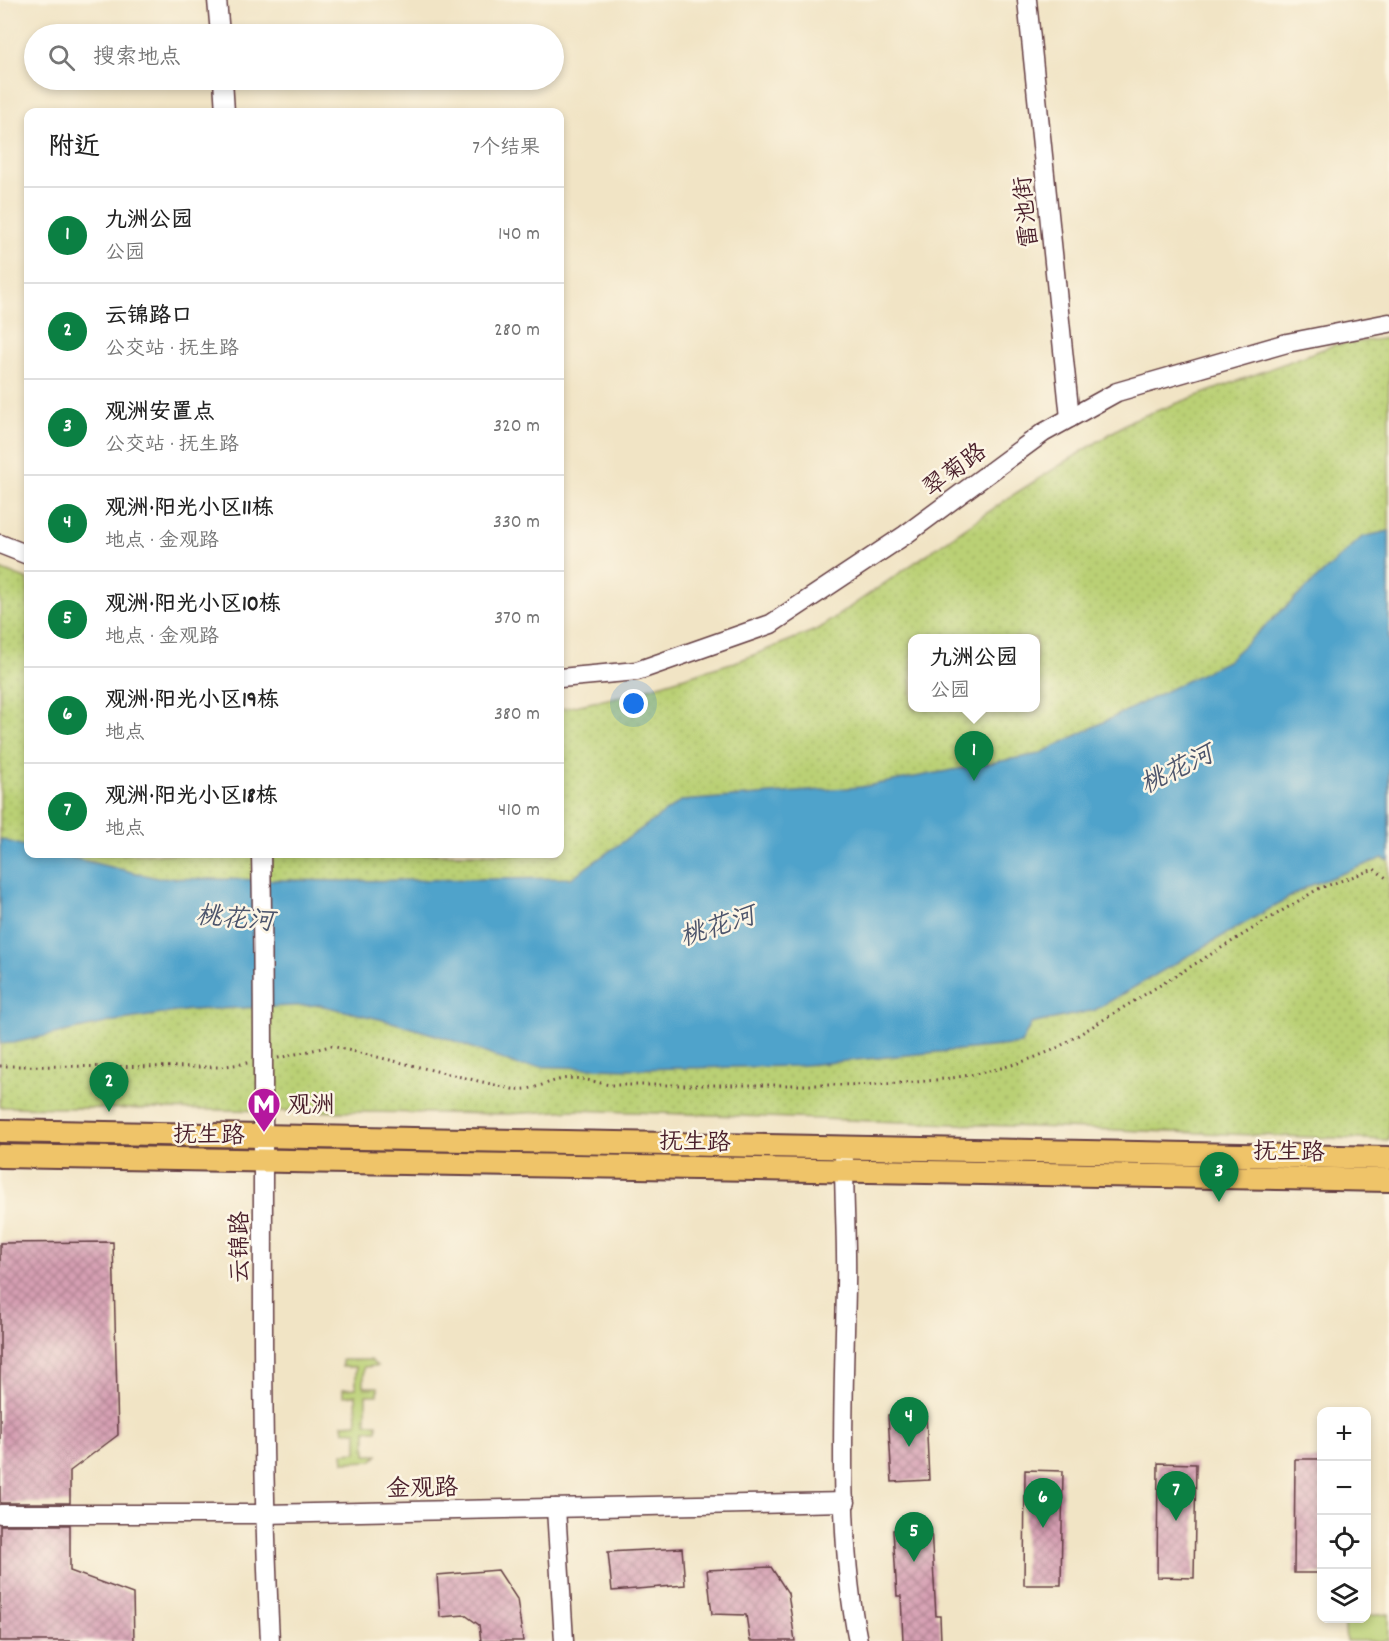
<!DOCTYPE html>
<html lang="zh">
<head>
<meta charset="utf-8">
<style>
	body { margin:0; font-family:Dekko,"LXGW WenKai TC",sans-serif; background:#f6f6f6; color:#222 }
	.controls { position:absolute; right:18px; bottom:18px; display:grid; overflow:hidden; border-radius:12px; box-shadow:0 3px 9px #0003 }
	.controls button { width:54px; height:54px; display:grid; place-items:center; padding:0; border:0; border-bottom:2px solid #e0e0e0; background:#fff; color:#222; font:30px sans-serif }
	.you { position:absolute; left:634px; top:704px; width:21px; height:21px; margin:-15px; border:4px solid #fff; border-radius:50%; background:#1a73e8; box-shadow:0 0 0 9px #1a73e833 }
	.badge { display:grid; place-items:center; width:39px; height:39px; border-radius:50%; background:#0b8043; color:#fff; font-size:20px; font-weight:700 }
	.pin { position:absolute; translate:-50% -50px; filter:drop-shadow(0 2px 3px #0008) }
	.pin::after { content:''; position:absolute; top:32px; width:21px; height:18px; background:inherit; clip-path:polygon(0 0,100% 0,50% 100%) }
	.popup { position:absolute; left:908px; top:634px; width:132px; height:78px; box-sizing:border-box; display:grid; place-content:center; border-radius:12px; background:#fff; filter:drop-shadow(0 2px 4px #0005); font-size:20px; white-space:nowrap; color:#767676 }
	.popup b { font-size:22px; color:#222 }
	.popup::after { content:''; position:absolute; left:50%; top:100%; margin-left:-12px; border:12px solid transparent; border-top-color:#fff }
	.list { margin:0; padding:0; list-style:none }
	h2 { display:flex; justify-content:space-between; align-items:center; height:78px; margin:0; padding:0 24px; font-size:26px }
	h2 small { font-size:20px; font-weight:400; color:#767676 }
	.list li { display:grid; grid-template-columns:39px 1fr auto; gap:18px; align-items:center; box-sizing:border-box; height:96px; padding:0 24px; border-top:2px solid #e0e0e0 }
	.list b { display:block; font-size:22px; white-space:nowrap }
	.list p { margin:0; font-size:20px; white-space:nowrap; color:#767676 }
	.list em { font-size:20px; font-style:normal; color:#767676 }
	.icon { flex:none; width:33px; height:33px; fill:none; stroke:currentColor; stroke-width:2; stroke-linecap:round; stroke-linejoin:round }
	.map { position:relative; flex:none; width:1389px; height:1641px; overflow:hidden }
	.search { position:absolute; background:#fff; box-shadow:0 3px 9px #0003; left:24px; top:24px; width:540px; height:66px; display:flex; align-items:center; gap:15px; box-sizing:border-box; padding:0 21px; border-radius:33px; color:#767676; font-size:22px }
	.panel { position:absolute; background:#fff; box-shadow:0 3px 9px #0003; left:24px; top:108px; width:540px; height:750px; border-radius:12px }
	.map>svg:first-child { display:block }
</style>
</head>
<body>
<div class="map">
<svg width="1389" height="1641" viewBox="0 0 1389 1641">
	<defs>
		<pattern id="grass-tufts" width="24" height="20" patternUnits="userSpaceOnUse" patternTransform="scale(1.5)"><rect width="24" height="20" fill="#bad075"/><path d="M3 7l-1-3M5 7V3M7 7l1-3M15 17l-1-3M17 17v-4M19 17l1-3" fill="none" stroke="#a1b265"/></pattern>
		<pattern id="park-dots" width="8" height="8" patternUnits="userSpaceOnUse" patternTransform="scale(1.5)"><rect width="8" height="8" fill="#bad075"/><path d="M2 2h.1M6 6h.1" fill="none" stroke="#a1b265" stroke-width="1.8" stroke-linecap="round"/></pattern>
		<pattern id="building-cross-hatch" width="8" height="8" patternUnits="userSpaceOnUse" patternTransform="scale(1.5)"><rect width="8" height="8" fill="#d59fb2"/><path d="M0 0l8 8M0 8l8-8" fill="none" stroke="#af8191"/></pattern>
	</defs>
	<rect width="100%" height="100%" fill="#fcf5e5"/>
	<filter id="ink" filterUnits="userSpaceOnUse"><feTurbulence type="fractalNoise" baseFrequency=".0167" numOctaves="2"/><feDisplacementMap in="SourceGraphic" scale="12" xChannelSelector="R" yChannelSelector="G"/><feConvolveMatrix kernelMatrix="1 2 1 2 8 2 1 2 1" color-interpolation-filters="sRGB"/></filter>
	<filter id="wash" filterUnits="userSpaceOnUse"><feTurbulence type="fractalNoise" baseFrequency=".008" numOctaves="4" result="noise"/><feDisplacementMap in="SourceGraphic" scale="24" xChannelSelector="R" yChannelSelector="G"/><feGaussianBlur stdDeviation="1.35" result="paint"/><feColorMatrix in="noise" values="0 0 0 0 0 0 0 0 0 0 0 0 0 0 0 0 0 1.4 0 .05"/><feComposite in="paint" operator="in"/></filter>
	<g filter="url(#wash)">
		<rect width="100%" height="100%" fill="#f1e4c5"/>
		<polygon fill="url(#grass-tufts)" stroke="#827850" stroke-width="1.5" points="342,1360 370,1360 377,1366 364,1367 364,1387 378,1387 378,1395 366,1395 366,1423 377,1423 377,1430 366,1430 366,1455 378,1455 372,1461 344,1462 343,1453 357,1452 357,1431 344,1431 343,1424 357,1423 356,1395 343,1396 343,1389 356,1388 356,1367 342,1367"/>
		<path fill="url(#park-dots)" stroke="#827850" stroke-width="1.5" fill-rule="evenodd" d="M1389 338V1140L575 1110 508 1114 0 1107V569L28 580V854H560V709L622 696 741 660 818 629 1016 493 1132 420 1334 345ZM912 638H1036V708H912Z"/>
		<polygon fill="#bad075" stroke="#827850" stroke-width="1.5" points="1389,1614 1389,1641 1346,1641 1344,1619 1366,1618 1367,1616"/>
		<polygon fill="#50a3cb" stroke="#4d617b" stroke-width="1.5" points="1389,531 1389,861 1383,858 1309,886 1095,1010 1031,1024 1021,1044 795,1066 630,1069 519,1066 449,1039 388,1021 319,1005 190,1010 115,1021 13,1043 0,1044 0,839 28,847 28,854 57,854 157,878 342,881 571,878 681,801 861,787 1039,754 1227,661 1362,537"/>
		<g id="blocks">
			<g fill="url(#building-cross-hatch)">
				<polygon points="113,1242 118,1435 70,1471 70,1503 0,1503 0,1243"/>
				<polygon points="926,1413 929,1480 892,1482 888,1415"/>
				<polygon points="1295,1459 1322,1459 1322,1573 1294,1573"/>
				<polygon points="1158,1463 1196,1464 1194,1578 1157,1577"/>
				<polygon points="1025,1470 1063,1471 1061,1585 1024,1585"/>
				<polygon points="0,1525 70,1525 70,1571 133,1594 134,1641 0,1641"/>
				<polygon points="931,1528 936,1616 940,1616 941,1641 903,1641 901,1596 897,1596 893,1530"/>
				<polygon points="682,1548 685,1585 612,1591 608,1552"/>
				<polygon points="771,1567 788,1593 795,1641 750,1641 746,1615 712,1614 707,1570"/>
				<polygon points="498,1570 517,1599 523,1641 481,1641 479,1625 465,1615 440,1617 437,1575"/>
			</g>
		</g>
	</g>
	<g filter="url(#ink)">
		<use href="#blocks" fill-opacity="0" stroke="#633d42" stroke-width="1.5"/>
		<g fill="none" stroke-linecap="round" stroke-linejoin="round">
			<defs>
				<g id="minor">
					<polyline points="217,0 220,34"/>
					<polyline points="1027,0 1070,418"/>
					<polyline points="223,80 225,112"/>
					<polyline points="0,544 28,555"/>
					<polyline points="560,678 637,671 771,624 905,535 1043,433 1117,392 1287,343 1389,323"/>
					<path d="M261 854C267 1116 257 1379 270 1641"/>
					<path d="M844 1160C844 1202 847 1244 846 1287 844 1399 836 1532 858 1641"/>
					<polyline points="556,1508 564,1641"/>
					<polyline points="0,1514 264,1514 846,1502"/>
				</g>
				<g id="major">
					<polyline points="0,1131 1389,1158"/>
					<polyline points="0,1156 1389,1180"/>
				</g>
			</defs>
			<use href="#minor" stroke="#633d42" stroke-width="21"/>
			<use href="#major" stroke="#633d42" stroke-width="26"/>
			<g stroke="#633d42" stroke-width="3" stroke-dasharray="1.5 4.5" stroke-linecap="butt">
				<path d="M278 1058 331 1046 512 1089C535 1091 542 1083 563 1079 578 1076 594 1082 610 1085 669 1085 728 1085 788 1085 878 1085 973 1087 1057 1048L1318 889 1374 869 1389 880"/>
				<polyline points="0,1066 219,1067 248,1063"/>
			</g>
			<use href="#minor" stroke="#fff" stroke-width="18"/>
			<use href="#major" stroke="#efc469" stroke-width="22"/>
		</g>
	</g>
	<defs>
		<symbol id="metro-pin" viewBox="-11 -11 22 30"><path d="M0 17L-7.5 6A9.5 9.5 0 1 1 7.5 6Z" fill="#b5179e" stroke="#fcf5e5"/><path d="M-5.5 5V-5H-3L0 0L3-5H5.5V5H3V-.5L0 4L-3-.5V5Z" fill="#fff"/></symbol>
	</defs>
	<g fill-rule="evenodd">
		<use href="#metro-pin" x="245" y="1085" width="38" height="52"/>
	</g>
	<g text-anchor="middle" stroke-width="5" stroke-linejoin="round" paint-order="stroke">
		<g font-size="24" fill="#4a1f2b" stroke="#fcf5e5">
			<text transform="translate(1025 212) rotate(-96)" y="8">雷池街</text>
			<text transform="translate(954 469) rotate(-37)" y="8">翠菊路</text>
			<text transform="translate(209 1134) rotate(1)" y="8">抚生路</text>
			<text transform="translate(695 1141) rotate(1)" y="8">抚生路</text>
			<text transform="translate(1289 1151) rotate(1)" y="8">抚生路</text>
			<text transform="translate(239 1247) rotate(-90)" y="8">云锦路</text>
			<text transform="translate(422 1487) rotate(-1)" y="8">金观路</text>
		</g>
		<g font-size="24" fill="#4a1f2b" stroke="#fcf5e5" text-anchor="start">
			<text x="287" y="1112">观洲</text>
		</g>
		<g font-size="26" font-style="italic" fill="#4c546b" stroke="#fcf5e5">
			<text transform="translate(1176 768) rotate(-26)" y="9">桃花河</text>
			<text transform="translate(235 917) rotate(5)" y="9">桃花河</text>
			<text transform="translate(717 925) rotate(-18)" y="9">桃花河</text>
		</g>
	</g>
</svg>
<div class="controls">
<button>+</button>
<button>−</button>
<button><svg class="icon" aria-label="locate" viewBox="0 0 24 24"><circle cx="12" cy="12" r="6"/><path d="M12 2v4M12 18v4M2 12h4M18 12h4"/></svg></button>
<button><svg class="icon" aria-label="layers" viewBox="0 0 24 24"><path d="M12 4l9 5-9 5-9-5zM3 14l9 5 9-5"/></svg></button>
</div>
<div class="you"></div>
<div class="pin badge" style="left:974px;top:781px">1</div>
<div class="popup"><b>九洲公园</b>公园</div>
<div class="pin badge" style="left:109px;top:1112px">2</div>
<div class="pin badge" style="left:1219px;top:1202px">3</div>
<div class="pin badge" style="left:909px;top:1447px">4</div>
<div class="pin badge" style="left:914px;top:1562px">5</div>
<div class="pin badge" style="left:1043px;top:1528px">6</div>
<div class="pin badge" style="left:1176px;top:1521px">7</div>
<div class="search"><svg class="icon" aria-label="search" viewBox="0 0 24 24"><circle cx="10" cy="10" r="6"/><path d="M15 15l6 6"/></svg>搜索地点</div>
<section class="panel">
<h2>附近<small>7个结果</small></h2>
<ul class="list">
<li><span class="badge">1</span><div><b>九洲公园</b><p>公园</p></div><em>140 m</em></li>
<li><span class="badge">2</span><div><b>云锦路口</b><p>公交站 · 抚生路</p></div><em>280 m</em></li>
<li><span class="badge">3</span><div><b>观洲安置点</b><p>公交站 · 抚生路</p></div><em>320 m</em></li>
<li><span class="badge">4</span><div><b>观洲·阳光小区11栋</b><p>地点 · 金观路</p></div><em>330 m</em></li>
<li><span class="badge">5</span><div><b>观洲·阳光小区10栋</b><p>地点 · 金观路</p></div><em>370 m</em></li>
<li><span class="badge">6</span><div><b>观洲·阳光小区19栋</b><p>地点</p></div><em>380 m</em></li>
<li><span class="badge">7</span><div><b>观洲·阳光小区18栋</b><p>地点</p></div><em>410 m</em></li>
</ul>
</section>
</div>
</body>
</html>
